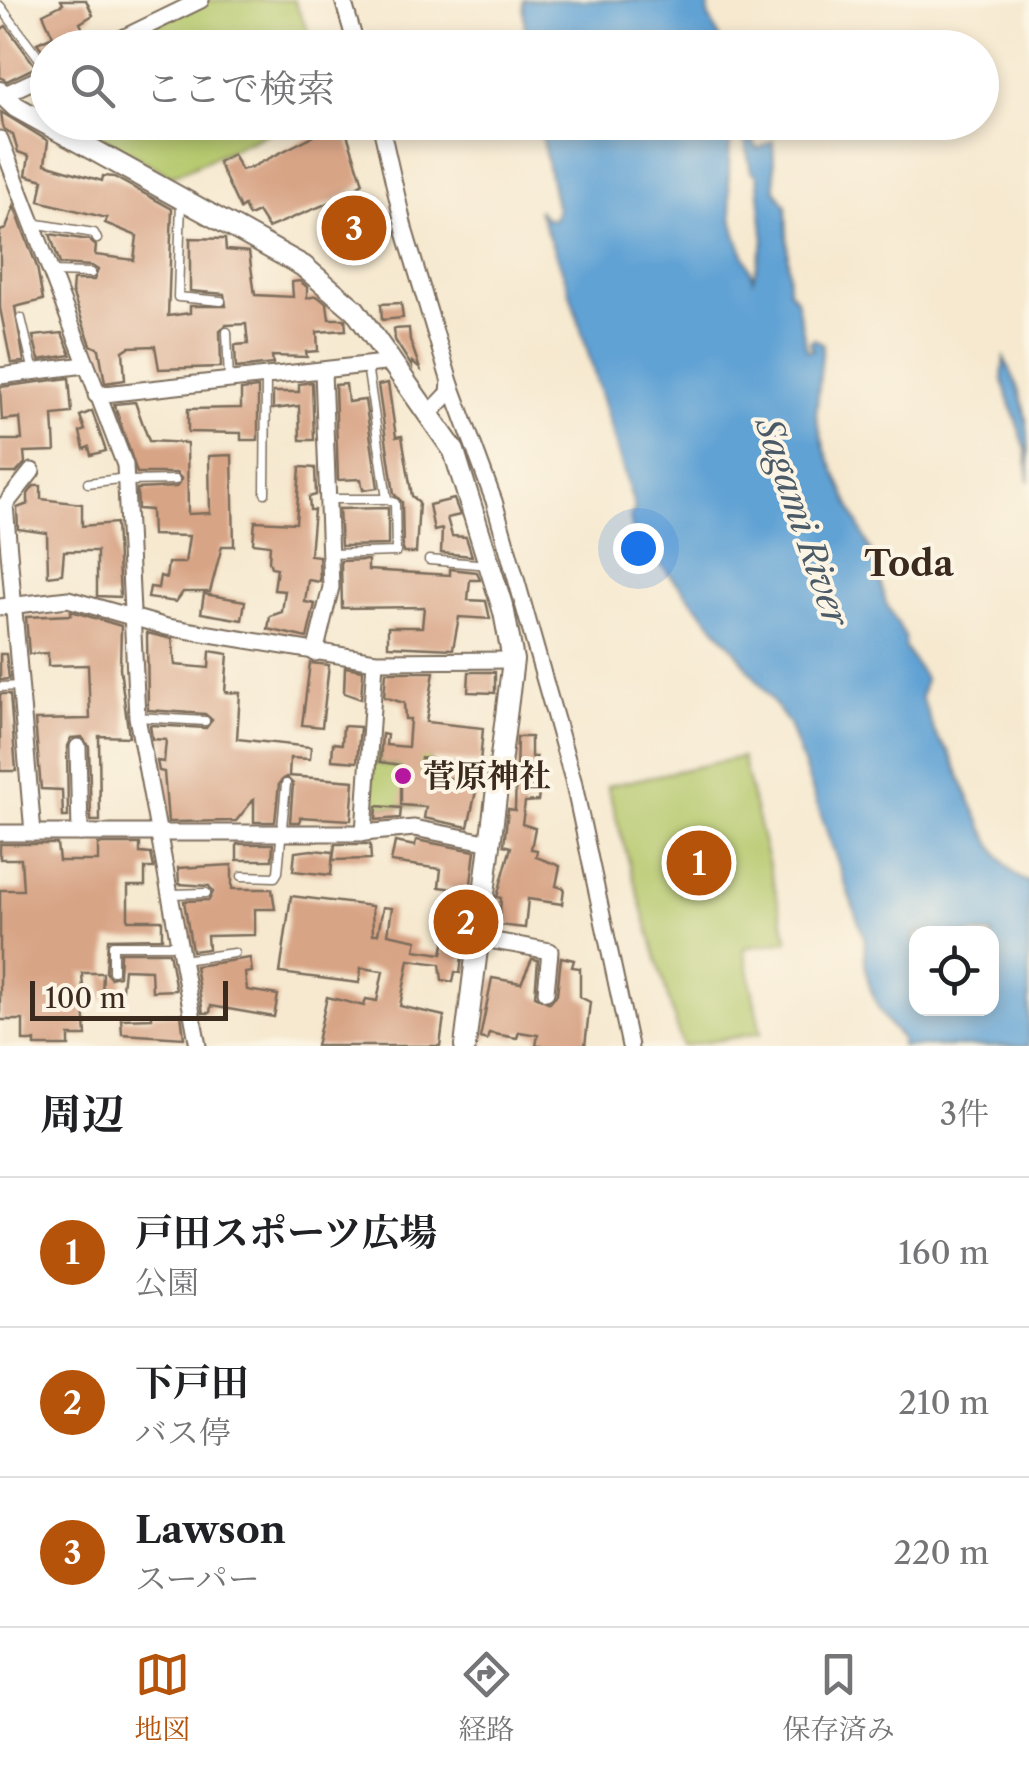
<!DOCTYPE html>
<html lang="ja">
<head>
<meta charset="utf-8">
<style>
	body { margin:0; font-family:"Libre Caslon Text","Noto Serif JP",serif; background:#f6f6f6; color:#202124 }
	.controls { position:absolute; right:30px; bottom:30px; display:grid; overflow:hidden; border-radius:20px; box-shadow:0 5px 15px #0003 }
	.controls button { width:90px; height:90px; display:grid; place-items:center; padding:0; border:0; border-bottom:2px solid #e0e0e0; background:#fff; color:#202124; font:50px sans-serif }
	.scale { position:absolute; left:30px; bottom:25px; width:198px; box-sizing:border-box; padding-left:10px; border:5px solid #3b2a1e; border-top:0; font-size:28px; line-height:35px; white-space:nowrap; color:#3b2a1e; -webkit-text-stroke:8px #fcf5e5; paint-order:stroke }
	.you { position:absolute; left:638px; top:548px; width:35px; height:35px; margin:-25px; border:8px solid #fff; border-radius:50%; background:#1a73e8; box-shadow:0 0 0 15px #1a73e833 }
	.badge { display:grid; place-items:center; width:65px; height:65px; border-radius:50%; background:#b45309; color:#fff; font-size:32px; font-weight:700 }
	.pin { position:absolute; translate:-50% -50%; border:5px solid #fff; box-shadow:0 2px 10px #0006 }
	.list { margin:0; padding:0; list-style:none }
	h2 { display:flex; justify-content:space-between; align-items:center; height:130px; margin:0; padding:0 40px; font-size:42px }
	h2 small { font-size:32px; font-weight:400; color:#757577 }
	.list li { display:grid; grid-template-columns:65px 1fr auto; gap:30px; align-items:center; box-sizing:border-box; height:150px; padding:0 40px; border-top:2px solid #e0e0e0 }
	.list b { display:block; font-size:38px; white-space:nowrap }
	.list p { margin:0; font-size:32px; white-space:nowrap; color:#757577 }
	.list em { font-size:32px; font-style:normal; color:#757577 }
	.icon { flex:none; width:55px; height:55px; fill:none; stroke:currentColor; stroke-width:2; stroke-linecap:round; stroke-linejoin:round }
	.map { position:relative; flex:none; width:1029px; height:1046px; overflow:hidden }
	.search { position:absolute; background:#fff; box-shadow:0 5px 15px #0003; left:30px; right:30px; top:30px; height:110px; display:flex; align-items:center; gap:25px; box-sizing:border-box; padding:0 35px; border-radius:55px; color:#757577; font-size:38px }
	.sheet { height:580px; background:#fff }
	nav { display:flex; justify-content:space-around; align-items:center; box-sizing:border-box; height:140px; border-top:2px solid #e0e0e0; background:#fff; font-size:28px; color:#757577 }
	nav a { display:grid; justify-items:center; gap:5px }
	nav .on { color:#b45309 }
	.map>svg:first-child { display:block }
</style>
</head>
<body>
<div class="map">
<svg width="1029" height="1046" viewBox="0 0 1029 1046">
	<rect width="100%" height="100%" fill="#fcf5e5"/>
	<filter id="ink" filterUnits="userSpaceOnUse"><feTurbulence type="fractalNoise" baseFrequency=".01" numOctaves="2"/><feDisplacementMap in="SourceGraphic" scale="20" xChannelSelector="R" yChannelSelector="G"/><feConvolveMatrix kernelMatrix="1 2 1 2 8 2 1 2 1" color-interpolation-filters="sRGB"/></filter>
	<filter id="wash" filterUnits="userSpaceOnUse"><feTurbulence type="fractalNoise" baseFrequency=".0048" numOctaves="4" result="noise"/><feDisplacementMap in="SourceGraphic" scale="40" xChannelSelector="R" yChannelSelector="G"/><feGaussianBlur stdDeviation="2.25" result="paint"/><feColorMatrix in="noise" values="0 0 0 0 0 0 0 0 0 0 0 0 0 0 0 0 0 1.4 0 .05"/><feComposite in="paint" operator="in"/></filter>
	<g filter="url(#wash)">
		<rect width="100%" height="100%" fill="#f6e9d0"/>
		<g fill="#b4c76a" stroke="#787844" stroke-width="2.5">
			<polygon points="204,0 294,0 315,47 108,48"/>
			<polygon points="74,123 74,122 290,123 172,176"/>
			<polygon points="374,749 380,750 379,764 406,767 409,754 431,757 423,808 370,805"/>
			<polygon points="742,757 788,941 744,948 761,1033 682,1046 607,786"/>
		</g>
		<g fill="#61a2d4" stroke="#4e6679" stroke-width="2.5" fill-rule="evenodd">
			<polygon points="523,0 709,0 708,15 724,47 526,47"/>
			<path d="M539 123H732C728 161 726 197 736 234 740 248 749 262 753 278L764 241 757 175 751 171 742 128 746 123H760L753 142 758 149 773 141 775 189 786 206 789 290 796 299 807 350H813L810 342 814 339 823 344 816 416 825 450 873 557 886 603 905 637V648L925 679 921 698C931 716 931 736 949 751 963 780 995 875 1029 882V1046H901V1038C875 1013 862 977 865 940L789 724 735 650 633 532 630 517 635 509 566 280 538 210 547 219H554L557 211ZM916 934H992V1008H916Z"/>
			<path d="M1004 358C1029 404 1029 430 1029 482L1026 450 1002 379Z"/>
		</g>
		<g id="blocks">
			<g fill="#d8a486">
				<polygon points="61,0 86,0 93,15 80,23 91,48 48,48 48,57 37,43 53,36 43,14 63,4"/>
				<polygon points="6,26 36,67 7,81 0,77 0,30"/>
				<polygon points="1,112 48,141 45,164 102,181 103,176 114,177 172,209 168,316 190,313 190,306 226,306 224,294 190,291 190,238 225,239 226,250 249,252 255,295 293,297 292,282 300,281 307,287 307,298 317,296 327,304 329,319 345,319 346,330 317,332 318,351 306,352 307,357 272,356 273,364 236,368 235,345 248,344 246,324 226,325 220,331 221,367 159,369 155,346 129,347 123,351 125,380 105,383 99,349 91,345 72,292 73,280 94,280 98,270 92,266 60,264 50,234 89,240 96,246 95,255 134,260 137,236 105,223 107,218 39,201 43,180 26,175 29,156 18,152 13,135 3,128"/>
				<polygon points="308,122 343,122 363,183 336,200 268,228 258,212 249,216 244,206 240,209 218,162 233,154 241,170 252,167 315,135"/>
				<polygon points="14,206 37,267 43,300 15,307 24,362 11,363 0,308 0,231 6,229"/>
				<polygon points="345,207 377,231 365,247 332,225"/>
				<polygon points="401,303 403,318 382,320 381,304"/>
				<polygon points="409,328 410,340 420,369 412,362 412,367 395,340 394,329"/>
				<polygon points="62,333 71,355 39,360 33,336"/>
				<polygon points="69,378 72,413 53,415 55,451 24,452 25,463 16,473 0,473 0,440 22,440 20,418 2,420 0,387"/>
				<polygon points="312,382 314,440 300,440 299,406 273,409 273,392 299,392 299,384"/>
				<polygon points="388,383 396,437 402,436 412,496 419,502 416,553 403,553 402,502 394,494 378,385"/>
				<polygon points="346,384 348,402 365,400 378,488 363,490 361,479 338,480 335,385"/>
				<polygon points="258,388 258,440 241,440 241,433 188,432 188,409 241,408 241,390"/>
				<polygon points="135,402 149,441 187,443 188,514 210,513 209,456 232,455 234,546 222,546 210,592 183,592 176,602 148,598 150,587 158,588 160,576 166,578 168,563 185,563 189,536 152,535 151,510 138,509 137,489 176,487 182,479 176,473 137,473 114,404"/>
				<polygon points="92,411 106,451 91,455 89,447 84,449 80,432 85,430 80,416"/>
				<polygon points="300,467 315,468 316,495 309,497 310,510 314,510 310,555 319,556 320,582 308,580 305,602 315,604 307,638 268,629 270,616 282,612 285,591 274,590 277,568 271,567 269,561 270,545 253,543 255,521 296,523"/>
				<polygon points="34,486 41,486 41,499 82,504 82,526 116,523 120,597 97,596 97,551 64,551 62,574 48,576 47,533 18,529 17,508 28,504 28,494"/>
				<polygon points="454,499 460,515 447,518 452,536 466,537 472,556 441,553 442,529 434,531 429,505"/>
				<polygon points="388,508 388,545 341,546 339,509"/>
				<polygon points="368,560 368,570 450,575 450,569 477,572 480,580 470,580 468,600 486,601 490,619 459,617 453,649 388,646 388,627 422,627 424,607 342,608 341,561"/>
				<polygon points="204,594 245,601 242,620 201,613"/>
				<polygon points="71,611 121,626 120,668 129,737 99,736 100,821 91,821 89,747 82,737 71,738 67,746 68,817 63,817 62,790 41,789 35,720 90,719 88,665 48,666 48,653 29,654 26,617 71,615"/>
				<polygon points="147,633 172,639 175,665 209,668 210,651 228,654 225,692 240,693 237,739 311,747 310,759 290,758 289,776 354,781 351,820 300,817 300,822 290,822 293,784 286,777 279,783 275,822 254,822 254,799 236,821 168,822 164,772 159,771 157,761 164,762 166,740 152,739 150,725 206,728 212,720 205,714 148,710"/>
				<polygon points="0,654 6,654 9,679 0,680"/>
				<polygon points="310,663 329,665 322,727 302,725"/>
				<polygon points="345,667 363,670 361,699 344,693"/>
				<polygon points="386,672 434,672 426,722 483,728 480,763 421,758 419,774 478,782 468,827 424,818 426,807 401,805 401,765 380,762 382,734 387,735 386,745 408,747 410,719 405,719 404,703 384,697"/>
				<polygon points="469,672 495,672 495,693 468,692"/>
				<polygon points="0,694 10,694 16,771 0,771"/>
				<polygon points="343,726 360,727 357,762 332,760 333,743 342,744"/>
				<polygon points="517,737 531,737 531,757 536,757 540,786 538,801 525,802 522,824 535,828 531,849 537,850 536,857 560,866 556,886 564,888 562,904 528,899 525,928 499,925 501,898 497,897 511,847 504,845 508,809 515,810"/>
				<polygon points="377,806 401,808 400,818 376,820"/>
				<polygon points="416,840 475,851 470,891 439,887 441,869 391,862 395,842 415,846"/>
				<polygon points="0,844 57,844 59,861 98,861 98,844 140,844 140,853 151,854 154,868 145,868 145,886 128,886 128,920 162,920 162,938 108,939 106,972 110,978 119,976 120,952 169,952 176,990 152,991 151,970 124,969 121,999 102,998 103,973 82,973 86,1036 69,1036 69,1046 35,1046 35,1041 23,1041 23,1020 0,1020 0,890 23,890 21,859 0,859"/>
				<polygon points="237,844 273,844 272,860 237,860"/>
				<polygon points="335,844 370,844 371,859 333,860"/>
				<polygon points="312,850 333,852 331,875 293,871 295,852"/>
				<polygon points="232,865 232,889 272,889 275,909 255,909 255,935 207,936 208,949 192,951 184,901 209,900 213,892 209,886 179,884 178,868"/>
				<polygon points="291,896 372,906 373,934 378,934 383,907 392,908 388,934 417,940 415,950 442,954 449,919 466,923 460,973 455,972 453,982 442,980 440,964 409,960 400,1006 444,1016 440,1046 316,1046 327,997 364,1006 366,999 377,1001 383,971 361,968 359,983 280,973"/>
				<polygon points="561,957 574,960 572,967 580,968 580,997 590,1002 585,1046 536,1046 538,1035 519,1032 517,1038 489,1033 487,1040 480,1038 492,978 521,983 532,959 538,960 535,996 550,1003 557,994"/>
				<polygon points="250,958 252,972 245,973 247,990 278,995 274,1017 211,1006 210,1013 203,1013 195,966"/>
				<polygon points="152,1014 181,1014 184,1038 122,1034 121,1019 152,1018"/>
			</g>
		</g>
	</g>
	<g filter="url(#ink)">
		<use href="#blocks" fill-opacity="0" stroke="#7c6d5c" stroke-width="2.5"/>
		<g fill="none" stroke-linecap="round" stroke-linejoin="round">
			<defs>
				<g id="lane">
					<polyline points="0,6 48,70"/>
					<polyline points="181,201 178,297 221,301"/>
					<polyline points="32,223 94,233 97,239"/>
					<polyline points="50,272 91,273"/>
					<polyline points="21,318 34,372"/>
					<polyline points="227,332 229,382"/>
					<polyline points="367,365 387,499"/>
					<polyline points="127,481 175,480"/>
					<polyline points="88,483 126,478"/>
					<polyline points="265,493 266,378"/>
					<polyline points="328,499 387,499 395,503 396,552 330,554"/>
					<polyline points="429,560 489,565"/>
					<polyline points="0,687 20,686"/>
					<polyline points="137,717 205,721"/>
					<polyline points="242,876 275,877 278,872 286,784"/>
					<polyline points="171,894 206,893"/>
					<polyline points="182,960 234,953"/>
					<polyline points="113,971 113,945 179,945"/>
				</g>
				<g id="street">
					<polyline points="343,0 357,48"/>
					<polyline points="102,48 201,0"/>
					<polyline points="3,95 48,74"/>
					<polyline points="380,122 405,232 450,382 494,501 573,780 630,1046"/>
					<polyline points="0,139 125,465 137,717 198,1046"/>
					<polyline points="0,376 85,365"/>
					<polyline points="96,395 393,362"/>
					<polyline points="430,413 449,393 450,382"/>
					<polyline points="32,471 5,505 33,833"/>
					<polyline points="0,607 68,599 167,627 375,661 513,660"/>
					<polyline points="315,653 331,587 323,371"/>
					<polyline points="78,747 80,833"/>
					<polyline points="0,833 364,833 414,828 491,843"/>
					<polyline points="364,833 375,661"/>
					<polyline points="478,938 550,951 546,992"/>
				</g>
				<polyline id="secondary" points="0,92 16,107 303,266 355,310 454,451 504,612 513,660 465,1046"/>
			</defs>
			<use href="#lane" stroke="#7c6d5c" stroke-width="11"/>
			<use href="#street" stroke="#7c6d5c" stroke-width="19"/>
			<use href="#secondary" stroke="#7c6d5c" stroke-width="24"/>
			<use href="#lane" stroke="#fff" stroke-width="8"/>
			<use href="#street" stroke="#fff" stroke-width="15"/>
			<use href="#secondary" stroke="#fff" stroke-width="20"/>
		</g>
	</g>
	<circle fill="#b5179e" stroke="#fcf5e5" stroke-width="4" cx="403" cy="776" r="10"/>
	<g text-anchor="middle" stroke-width="8" stroke-linejoin="round" paint-order="stroke">
		<g font-size="32" font-weight="bold" fill="#3b2a1e" stroke="#fcf5e5" text-anchor="start">
			<text x="423" y="787">菅原神社</text>
		</g>
		<g font-size="35" font-style="italic" fill="#4a5a67" stroke="#fcf5e5">
			<text transform="translate(802 522) rotate(71)" y="12">Sagami River</text>
		</g>
		<g font-size="35" font-weight="bold" fill="#3b2a1e" stroke="#fcf5e5">
			<text x="909" y="576">Toda</text>
		</g>
	</g>
</svg>
<div class="controls">
<button><svg class="icon" aria-label="locate" viewBox="0 0 24 24"><circle cx="12" cy="12" r="6"/><path d="M12 2v4M12 18v4M2 12h4M18 12h4"/></svg></button>
</div>
<div class="scale">100 m</div>
<div class="you"></div>
<div class="pin badge" style="left:699px;top:863px">1</div>
<div class="pin badge" style="left:466px;top:922px">2</div>
<div class="pin badge" style="left:354px;top:228px">3</div>
<div class="search"><svg class="icon" aria-label="search" viewBox="0 0 24 24"><circle cx="10" cy="10" r="6"/><path d="M15 15l6 6"/></svg>ここで検索</div>
</div>
<section class="sheet">
<h2>周辺<small>3件</small></h2>
<ul class="list">
<li><span class="badge">1</span><div><b>戸田スポーツ広場</b><p>公園</p></div><em>160 m</em></li>
<li><span class="badge">2</span><div><b>下戸田</b><p>バス停</p></div><em>210 m</em></li>
<li><span class="badge">3</span><div><b>Lawson</b><p>スーパー</p></div><em>220 m</em></li>
</ul>
</section>
<nav>
<a class="on"><svg class="icon" aria-label="map" viewBox="0 0 24 24"><path d="M3 6l6-2 6 2 6-2v14l-6 2-6-2-6 2zM9 4v14M15 6v14"/></svg>地図</a>
<a><svg class="icon" aria-label="directions" viewBox="0 0 24 24"><path d="M12 3l9 9-9 9-9-9zM9 14v-3h6M13 9l2 2-2 2"/></svg>経路</a>
<a><svg class="icon" aria-label="saved" viewBox="0 0 24 24"><path d="M7 4h10v16l-5-4-5 4z"/></svg>保存済み</a>
</nav>
</body>
</html>
